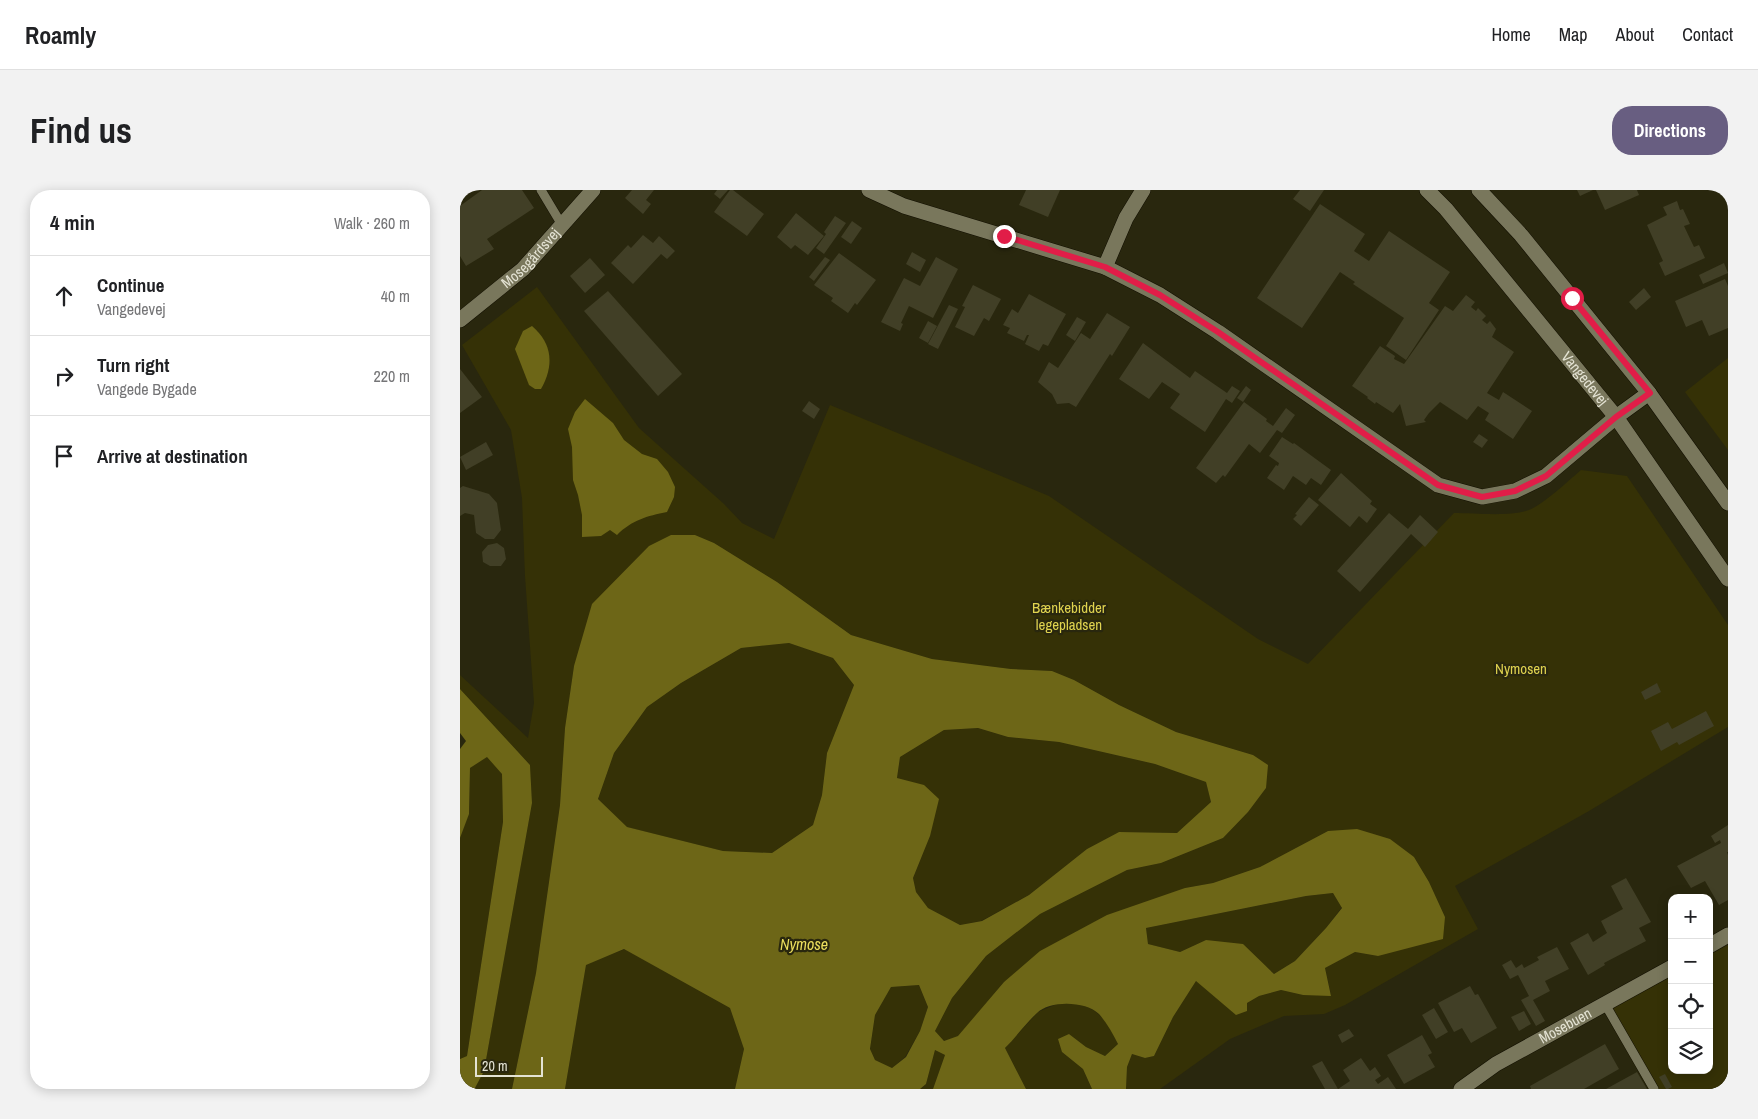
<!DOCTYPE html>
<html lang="en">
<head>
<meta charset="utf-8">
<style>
	body { margin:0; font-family:"Archivo Narrow",sans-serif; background:#f2f2f2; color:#202124 }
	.controls { position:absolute; right:15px; bottom:15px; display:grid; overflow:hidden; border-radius:10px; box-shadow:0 2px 12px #0003 }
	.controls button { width:45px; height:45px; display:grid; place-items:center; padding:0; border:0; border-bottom:1px solid #e0e0e0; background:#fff; color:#202124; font:25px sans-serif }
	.scale { position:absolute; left:15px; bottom:12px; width:68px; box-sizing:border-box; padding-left:5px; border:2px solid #e4e3d4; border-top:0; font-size:14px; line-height:18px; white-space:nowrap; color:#e4e3d4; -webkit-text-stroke:4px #29270e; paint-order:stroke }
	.stop { position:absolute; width:15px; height:15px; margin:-11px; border:4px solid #e11d48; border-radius:50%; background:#fff }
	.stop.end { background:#e11d48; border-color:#fff; box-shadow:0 1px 5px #0008 }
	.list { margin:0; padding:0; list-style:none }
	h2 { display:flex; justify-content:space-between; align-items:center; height:65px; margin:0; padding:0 20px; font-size:21px }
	h2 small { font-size:16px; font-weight:400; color:#757577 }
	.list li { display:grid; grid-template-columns:32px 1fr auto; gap:15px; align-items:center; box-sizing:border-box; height:80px; padding:0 20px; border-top:1px solid #e0e0e0 }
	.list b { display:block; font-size:19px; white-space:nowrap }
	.list p { margin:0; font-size:16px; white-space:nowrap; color:#757577 }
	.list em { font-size:16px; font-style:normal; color:#757577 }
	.icon { flex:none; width:28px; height:28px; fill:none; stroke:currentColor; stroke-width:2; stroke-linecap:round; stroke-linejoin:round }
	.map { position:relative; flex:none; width:1268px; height:899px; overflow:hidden; border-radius:20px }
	header { display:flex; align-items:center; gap:30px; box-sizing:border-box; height:70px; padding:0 25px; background:#fff; border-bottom:1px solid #e0e0e0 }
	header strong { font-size:24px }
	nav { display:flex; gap:28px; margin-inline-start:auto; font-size:18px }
	.intro { display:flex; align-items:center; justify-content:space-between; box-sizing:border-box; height:120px; padding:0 30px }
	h1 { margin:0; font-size:35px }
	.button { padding:12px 22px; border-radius:20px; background:#685e81; color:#fff; font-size:18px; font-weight:700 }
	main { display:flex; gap:30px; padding:0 30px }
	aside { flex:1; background:#fff; border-radius:20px; box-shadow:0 2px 12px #0003 }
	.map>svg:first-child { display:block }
</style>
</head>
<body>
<header>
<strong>Roamly</strong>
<nav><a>Home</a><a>Map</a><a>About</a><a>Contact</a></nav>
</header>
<div class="intro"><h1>Find us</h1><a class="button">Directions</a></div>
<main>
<aside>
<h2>4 min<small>Walk · 260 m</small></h2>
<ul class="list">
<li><svg class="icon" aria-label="ahead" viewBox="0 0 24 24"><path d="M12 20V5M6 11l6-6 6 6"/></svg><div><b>Continue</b><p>Vangedevej</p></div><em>40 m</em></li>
<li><svg class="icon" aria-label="right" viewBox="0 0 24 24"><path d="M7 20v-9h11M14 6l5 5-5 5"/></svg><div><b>Turn right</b><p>Vangede Bygade</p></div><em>220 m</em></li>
<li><svg class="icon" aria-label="arrive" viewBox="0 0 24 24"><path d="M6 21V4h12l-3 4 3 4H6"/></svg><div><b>Arrive at destination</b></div></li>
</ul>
</aside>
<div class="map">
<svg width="1268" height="899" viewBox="0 0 1268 899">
	<rect width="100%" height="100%" fill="#29270e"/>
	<g fill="#353106">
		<path d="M77 97 179 238 264 314 282 333 314 349 370 215 589 306 798 449 848 474 994 323C1014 323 1051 327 1069 320 1084 314 1108 291 1121 280L1167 286 1268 435V537L1129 621 995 696 1018 739 885 815 864 824 824 826 770 849 700 899H666L667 877 672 864 685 868 694 866 713 827 736 791 787 813 799 806 821 800 843 805H871L865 778 895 762 918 766 985 727 969 692 954 667 868 641 800 677 753 693 725 698 544 792 498 847 484 851 475 841 492 808 526 766 580 724 667 680 701 673 763 648 788 622 806 598 793 565 716 542 659 515 614 490 592 481 551 479 472 469 391 445 317 392 254 353 235 345 114 476 105 538 100 615 76 783 52 899H13L15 898 24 880 72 613 70 575 0 499V485L68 548 74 513 65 386 62 308 51 240 2 155Z"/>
		<polygon points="1268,168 1268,260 1225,202"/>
		<polygon points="329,453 373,468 394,495 367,563 362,605 353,635 312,663 263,661 166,637 138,609 154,563 187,517 221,493 281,458"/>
		<polygon points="518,538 548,547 599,552 695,574 746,592 751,612 717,643 659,642 627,659 569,705 521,731 500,735 468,718 456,702 453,688 470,646 437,588 440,567 484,540"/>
		<polygon points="28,566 42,584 43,632 7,866 0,869 0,648 9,623 10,578"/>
		<polygon points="873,703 882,717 866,738 835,771 814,784 807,777 746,750 720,762 688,754 686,738 846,706"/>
		<polygon points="1268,755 1268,899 1188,899 1144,822 1212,786 1212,880 1249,880 1249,765"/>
		<polygon points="165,759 270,818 284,859 275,899 105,899 126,774"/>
		<polygon points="459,795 468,817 460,841 445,867 432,878 415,870 410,860 415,825 431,797"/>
		<path d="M597 814C605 814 614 813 621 815 640 819 651 838 658 854L645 866 626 857 609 844 602 862 623 879 632 899H566L545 858 578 822Z"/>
		<polygon points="475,860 485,865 473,899 460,899 466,894"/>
	</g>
	<g fill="#6d6617" fill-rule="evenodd">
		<path d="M72 136C93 154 94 176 81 199H75L69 195 55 159 63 141Z"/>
		<path d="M125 209 153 233 164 250 182 264 197 269 208 282 215 297 214 307 207 322C187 326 172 330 157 345L150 340 141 346 122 347V325L118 305 113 290 112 257 108 239 115 222Z"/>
		<path d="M211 345H235L254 353 317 392 391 445 472 469 551 479 592 481 614 490 659 515 716 542 793 565 808 575 806 598 788 622 763 648 701 673 667 680 580 724 526 766 492 808 475 841 484 851 498 846 544 792 580 761 647 725 725 698 753 693 800 677 868 641 897 639 930 649 954 667 969 692 985 727 983 749 918 766 895 762 865 778 871 806 843 805 821 800 799 806 787 813V821L776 825 736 791 713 827 694 866 685 868 672 864 667 877 666 899H632L623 879 602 862 598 849 609 844 626 857 645 866 658 854C653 844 647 833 639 824 626 811 590 810 577 823 566 833 556 847 545 858L566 899H473L485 865 475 860 466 894 460 899H275L284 859 270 818 164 759 126 775 105 899H52L76 783 100 615 105 538 114 476 132 414 189 356ZM329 453 373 468 394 495 367 563 362 605 353 635 312 663 263 661 167 637 138 609 154 563 187 517 221 493 281 458ZM518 538 548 547 599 552 695 574 746 592 751 612 717 643 659 642 627 659 569 705 522 731 500 735 468 718 456 702 453 688 470 646 479 609 464 595 437 588 440 567 484 540ZM873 703 882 718 866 738 835 771 814 784 783 754 746 750 720 762 688 754 686 738 846 706ZM459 795 468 817 460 841 446 867 432 878 415 870 410 859 415 825 431 797Z"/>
		<polygon points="0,499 70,575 72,613 24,881 15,898 0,899 0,869 7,866 43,632 42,584 27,567 10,578 9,624 0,648 0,559 6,551 0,543"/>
	</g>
	<g fill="#413f26">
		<polygon points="22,0 62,0 74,18 27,49 34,59 6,76 0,66 0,16"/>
		<polygon points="172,0 194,0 186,10 191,14 183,24 165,8"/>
		<polygon points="257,0 268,0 260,9 254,4"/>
		<polygon points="270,0 273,0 304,24 287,46 254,22"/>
		<polygon points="566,0 600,0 588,27 559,15"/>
		<polygon points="840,0 864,0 850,21 833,9"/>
		<polygon points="1117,0 1133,0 1120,6"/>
		<polygon points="1136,0 1177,0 1179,5 1145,20"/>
		<polygon points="1217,11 1220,20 1223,19 1230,34 1224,36 1234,57 1239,55 1245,68 1205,86 1199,73 1203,71 1187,35 1207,25 1203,17"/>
		<polygon points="860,14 905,44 894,61 909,71 929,41 990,82 969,113 979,120 946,170 926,156 944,128 893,94 895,92 880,82 842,138 797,108"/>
		<polygon points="336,23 364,46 348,65 335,55 331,59 317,47"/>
		<polygon points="375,26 386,33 364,64 356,58 366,44 364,42"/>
		<polygon points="392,31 402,38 391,54 381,47"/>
		<polygon points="183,45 193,53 199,46 215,61 207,69 201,64 173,94 151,73 168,55 171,58"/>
		<polygon points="452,62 466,70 460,82 446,74"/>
		<polygon points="379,63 416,90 397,115 395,113 388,123 371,111 373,108 354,95"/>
		<polygon points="365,67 370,70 354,91 349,87"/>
		<polygon points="476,67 498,79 473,128 449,116 441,133 443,134 440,141 421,132 444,88 460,96"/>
		<polygon points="130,68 145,85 125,103 110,86"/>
		<polygon points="1264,73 1268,83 1243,94 1239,85"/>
		<polygon points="1265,89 1268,96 1268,138 1249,146 1242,130 1226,137 1215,111"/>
		<polygon points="513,95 541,109 529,131 524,128 514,146 495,137 505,117 502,116"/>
		<polygon points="1184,98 1191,107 1176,120 1169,112"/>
		<polygon points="148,101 222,184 198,206 124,121"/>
		<polygon points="569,104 606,124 588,156 583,154 579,161 565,154 569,145 567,145 564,151 547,143 550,138 543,135 552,119 558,123"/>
		<polygon points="1006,105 1015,112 1011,117 1016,121 1018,118 1026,126 1022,130 1027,134 1030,131 1036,139 1032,147 1054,162 1027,203 1039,210 1043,202 1072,221 1053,249 1025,230 1029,223 1018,216 1007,230 980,212 969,223 964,230 966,232 946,236 940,214 933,223 916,212 915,214 907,208 908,207 892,196 920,156 935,166 934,169 944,174 985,116 993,121"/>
		<polygon points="489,115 498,119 478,159 468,154"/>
		<polygon points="647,123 670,137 652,166 650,164 616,217 609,213 597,214 592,204 578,192 589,172 598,178 621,143 630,149"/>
		<polygon points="617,127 626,132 615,151 606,145"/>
		<polygon points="468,131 477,136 468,153 459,148"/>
		<polygon points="683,153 730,188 735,181 767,203 772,196 780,201 772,213 766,209 745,242 710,218 720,204 702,192 689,209 659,189"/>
		<polygon points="0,179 22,207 0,223"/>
		<polygon points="786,196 791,200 783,212 777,208"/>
		<polygon points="349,211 360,219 354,229 342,221"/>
		<polygon points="784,212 807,229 806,231 813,236 826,218 835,225 822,243 817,240 800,263 789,254 765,287 763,285 756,293 736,278"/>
		<polygon points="1019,244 1028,250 1022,258 1013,252"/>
		<polygon points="822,247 833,254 834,253 871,280 861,295 851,288 846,295 833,286 824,300 807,288 816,275 818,276 819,273 809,266"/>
		<polygon points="26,252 33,265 6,280 0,267"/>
		<polygon points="881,283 912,311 910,314 917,319 907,333 899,326 890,337 858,310"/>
		<polygon points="3,296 29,304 37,313 41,340 34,349 25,349 16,343 14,325 5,323 0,326 0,298"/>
		<polygon points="849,307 859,315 841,336 833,329 837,325 835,324"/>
		<polygon points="929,323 948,339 960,325 978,342 965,357 951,344 900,402 877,381"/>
		<polygon points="37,353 44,358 46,369 41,376 30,376 23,372 22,362 28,355"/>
		<polygon points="1197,493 1201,502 1185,510 1181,502"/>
		<polygon points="1246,521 1254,536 1219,555 1217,552 1201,561 1191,541 1208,532 1212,539"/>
		<polygon points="1268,635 1268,662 1267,662 1268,665 1268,710 1259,715 1245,691 1231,698 1217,676 1261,653 1260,650 1255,653 1251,646"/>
		<polygon points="1166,688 1191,732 1179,738 1186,751 1144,773 1145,775 1128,785 1110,753 1128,743 1133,752 1147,743 1141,731 1163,719 1151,696"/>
		<polygon points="1097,757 1109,779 1085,791 1090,801 1073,810 1085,831 1076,836 1061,810 1069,806 1058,785 1050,789 1042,775 1051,770 1056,778 1062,774 1064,778 1079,770 1077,767"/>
		<polygon points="1010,796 1015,805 1018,804 1037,838 1011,853 1002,838 994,842 978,813"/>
		<polygon points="974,818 988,842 976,849 962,825"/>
		<polygon points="1064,821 1071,834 1059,841 1051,827"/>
		<polygon points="889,839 894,846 882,853 878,845"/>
		<polygon points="962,845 972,863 968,865 975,877 944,894 927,865"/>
		<polygon points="1145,854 1159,879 1124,899 1071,899 1070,896"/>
		<polygon points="901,868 910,881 915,877 921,886 915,890 918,894 928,887 936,899 865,899 852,876 862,871 878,899 890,891 883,880"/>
		<polygon points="1177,882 1187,899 1146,899"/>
		<polygon points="1205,884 1212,897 1208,899 1206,899 1199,887"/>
	</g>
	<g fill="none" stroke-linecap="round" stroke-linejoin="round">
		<defs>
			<g id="lane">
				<polyline points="81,0 102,35"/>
				<polyline points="1145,814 1194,899"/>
			</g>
			<g id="street">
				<polyline points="409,0 444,16 645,77 700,105 758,142 978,295 1022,307 1055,301 1086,286 1156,227 1189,203"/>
				<polyline points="645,77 666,28 683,0"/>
				<path id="s1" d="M0 130 63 79 133 0"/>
				<polyline points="1249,756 1268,745"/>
				<path id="s2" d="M1001 899 1036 874 1212 777"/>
			</g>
			<g id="secondary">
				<path id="s3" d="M967 0 986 19 1156 227 1268 389"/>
				<polyline points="1019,0 1061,45 1189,203 1268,313"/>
			</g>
		</defs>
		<use href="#lane" stroke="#120f00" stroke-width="10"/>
		<use href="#street" stroke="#120f00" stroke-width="16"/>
		<use href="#secondary" stroke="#120f00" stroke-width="16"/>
		<use href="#lane" stroke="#79775c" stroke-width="9"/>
		<use href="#street" stroke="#79775c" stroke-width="15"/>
		<use href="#secondary" stroke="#79775c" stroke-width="15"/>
	</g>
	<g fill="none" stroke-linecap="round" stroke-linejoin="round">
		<polyline stroke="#e11d48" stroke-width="6" points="544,46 645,77 700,105 758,142 978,295 1022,307 1055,301 1086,286 1156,227 1190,203 1112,108"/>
	</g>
	<g text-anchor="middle" stroke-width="4.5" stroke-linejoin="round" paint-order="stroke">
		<g font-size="15" fill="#e4e3d4" stroke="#29270e">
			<text dy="5" stroke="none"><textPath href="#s1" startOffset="94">Mosegårdsvej</textPath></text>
			<text dy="5" stroke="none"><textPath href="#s3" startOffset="246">Vangedevej</textPath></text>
			<text dy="5" stroke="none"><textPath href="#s2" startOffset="122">Mosebuen</textPath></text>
		</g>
		<g font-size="15" fill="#e0d34f" stroke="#29270e">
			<text x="609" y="423">Bænkebidder<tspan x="609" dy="17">legepladsen</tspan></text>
			<text x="1061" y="484">Nymosen</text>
		</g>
		<g font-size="16" font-style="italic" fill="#ecdf5d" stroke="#29270e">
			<text x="344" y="760">Nymose</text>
		</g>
	</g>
</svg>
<div class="controls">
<button>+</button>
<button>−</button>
<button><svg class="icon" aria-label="locate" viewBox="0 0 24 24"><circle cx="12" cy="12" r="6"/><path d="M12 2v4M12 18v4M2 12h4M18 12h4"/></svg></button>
<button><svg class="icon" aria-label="layers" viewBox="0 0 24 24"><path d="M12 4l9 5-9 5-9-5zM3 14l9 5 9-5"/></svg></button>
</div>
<div class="scale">20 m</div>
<div class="stop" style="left:1112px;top:108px"></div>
<div class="stop end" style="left:544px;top:46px"></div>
</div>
</main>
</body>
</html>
